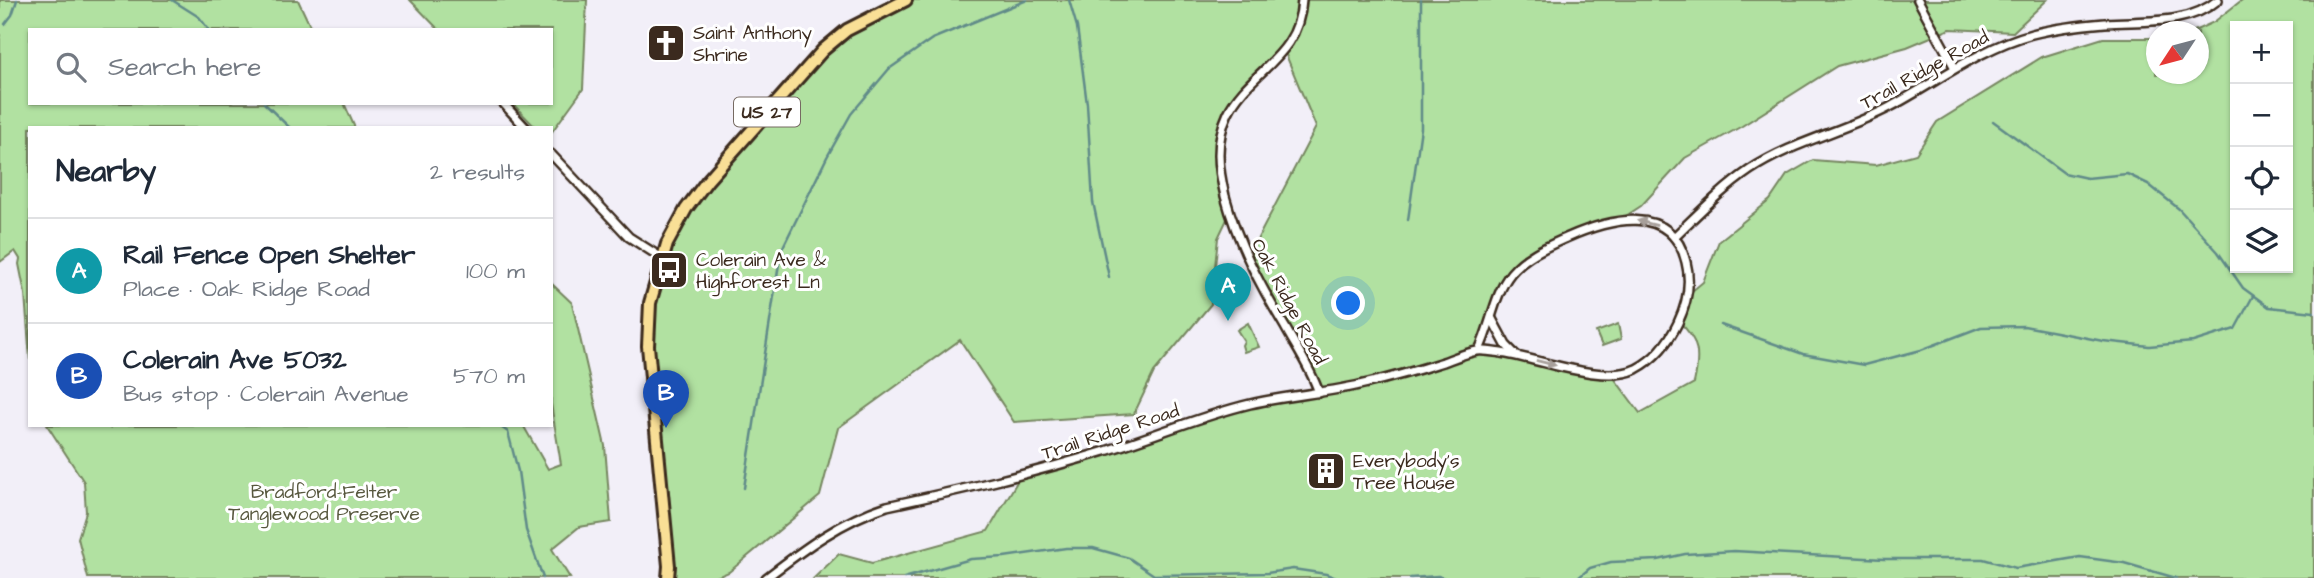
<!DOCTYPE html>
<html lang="en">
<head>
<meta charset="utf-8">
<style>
	body { margin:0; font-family:"Architects Daughter",sans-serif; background:#f6f6f7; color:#1f2937 }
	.controls { position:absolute; right:21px; top:21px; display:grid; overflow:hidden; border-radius:0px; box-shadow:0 2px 5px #0004 }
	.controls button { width:63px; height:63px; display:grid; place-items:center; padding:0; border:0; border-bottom:2px solid #e0e1e3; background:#fff; color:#1f2937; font:35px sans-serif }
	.compass { position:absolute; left:2146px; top:21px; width:63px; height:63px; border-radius:50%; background:#fff; box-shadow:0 2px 5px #0004; rotate:234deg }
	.you { position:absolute; left:1349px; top:304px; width:24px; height:24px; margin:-18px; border:5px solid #fff; border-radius:50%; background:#1a73e8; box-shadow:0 0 0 10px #1a73e833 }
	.badge { display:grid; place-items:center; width:46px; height:46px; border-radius:50%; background:#ea580c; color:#fff; font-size:23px; font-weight:700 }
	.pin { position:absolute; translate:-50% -58px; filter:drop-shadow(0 2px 4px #0008) }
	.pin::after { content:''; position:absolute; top:37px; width:24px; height:21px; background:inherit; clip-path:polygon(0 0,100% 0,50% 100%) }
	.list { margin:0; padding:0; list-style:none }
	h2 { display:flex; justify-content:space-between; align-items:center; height:91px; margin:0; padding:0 28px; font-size:30px }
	h2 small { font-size:23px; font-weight:400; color:#747a83 }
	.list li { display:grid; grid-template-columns:46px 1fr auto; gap:21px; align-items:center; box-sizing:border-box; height:105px; padding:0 28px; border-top:2px solid #e0e1e3 }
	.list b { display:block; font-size:26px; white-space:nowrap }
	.list p { margin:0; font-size:23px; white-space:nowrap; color:#747a83 }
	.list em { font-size:23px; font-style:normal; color:#747a83 }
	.icon { flex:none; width:38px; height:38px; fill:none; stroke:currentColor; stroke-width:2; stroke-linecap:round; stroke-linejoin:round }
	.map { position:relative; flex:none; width:2314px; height:578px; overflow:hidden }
	.search { position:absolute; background:#fff; box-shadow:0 2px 5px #0004; left:28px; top:28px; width:525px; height:77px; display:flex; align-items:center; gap:18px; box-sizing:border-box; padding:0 24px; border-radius:0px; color:#747a83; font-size:26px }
	.panel { position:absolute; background:#fff; box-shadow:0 2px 5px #0004; left:28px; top:126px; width:525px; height:301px; border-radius:0px }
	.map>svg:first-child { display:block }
</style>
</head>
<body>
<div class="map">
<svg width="2314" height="578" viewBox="0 0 2314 578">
	<rect width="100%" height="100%" fill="#f2eff8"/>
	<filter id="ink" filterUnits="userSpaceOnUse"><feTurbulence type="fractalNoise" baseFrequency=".0143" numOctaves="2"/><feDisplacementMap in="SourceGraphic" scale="14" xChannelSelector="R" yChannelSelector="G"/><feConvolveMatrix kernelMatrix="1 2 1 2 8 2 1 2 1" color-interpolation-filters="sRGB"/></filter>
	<g filter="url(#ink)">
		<g fill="#b1e1a1" stroke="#768660" stroke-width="2" fill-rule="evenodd">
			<polygon points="0,0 298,0 312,30 30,30 30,103 344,103 355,128 30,128 30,360 25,294 19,264 20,259 15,251 0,262"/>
			<polygon points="410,0 587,0 583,89 551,133 551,128 536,128 512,103 551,103 551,30 439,30"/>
			<path d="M900 0H2047L2013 32 1950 29 1907 47 1837 66 1742 126 1685 158 1641 206 1618 221 1539 251 1503 284 1479 350 1611 374 1640 413 1694 383C1700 356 1700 340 1678 321L1686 296 1703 282 1719 241 1770 200 1787 175 1813 160 1876 165 1916 154 1937 122 2042 57 2103 38H2156V74H2198V32L2194 31 2214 22 2242 0H2314V578H814L839 554 872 563 988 531 1021 475 1227 410 1319 393 1247 259 1316 127 1284 50 1229 112 1218 153 1230 213 1218 238 1211 304 1154 372 1134 414 1014 422 960 340 838 428 820 496 729 572 714 578H674L669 566 648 346 650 303 686 209 835 38ZM2235 26H2288V268H2235Z"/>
			<polygon points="551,283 572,303 605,446 611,522 579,527 552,549 570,578 88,578 78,538 86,512 84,482 47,425 108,425 110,428 111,425 523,425 548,469 561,464 551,404"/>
			<polygon points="1248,323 1259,347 1244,352 1242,345 1244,341 1237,330"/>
			<polygon points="1618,324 1621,339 1602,346 1596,332"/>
		</g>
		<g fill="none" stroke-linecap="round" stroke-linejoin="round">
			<g stroke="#618b89" stroke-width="2.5">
				<polyline points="172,0 199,17 209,30"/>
				<polyline points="1069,0 1077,27 1087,104 1093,202 1109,277"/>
				<polyline points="5,24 12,15 17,0"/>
				<polyline points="264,103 290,128"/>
				<polyline points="1993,121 2064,173 2087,178 2127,174 2148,184 2179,209 2218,252 2243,288 2269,307 2314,312"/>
				<polyline points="1408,220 1421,128 1421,0"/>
				<polyline points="1721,325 1803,354 1864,365 1921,350 1981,327 2024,326 2103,341 2149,346 2193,342 2235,329 2253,296"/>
				<polyline points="498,425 508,432 518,471 526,530 543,578"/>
				<polyline points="744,488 781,251 827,157 851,114 889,69 932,39 1027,0"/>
				<polyline points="904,578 971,559 1004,557 1066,548 1093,548 1129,558 1154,575 1267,573 1293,569 1326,574 1336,578"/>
				<polyline points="1410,578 1438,576 1444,578"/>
				<polyline points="1578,578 1590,568 1611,562 1658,560 1685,554 1734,551 1884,559 1983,559 2016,568 2080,557 2124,563 2176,578"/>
			</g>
			<defs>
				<g id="street">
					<path d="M1302 0C1299 59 1249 70 1228 113 1215 141 1218 167 1225 196 1238 244 1260 285 1285 327 1297 349 1311 369 1319 393"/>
					<polyline points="1918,0 1955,68"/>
					<polyline points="503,103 526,128"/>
					<polyline points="551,154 629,237 662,258"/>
					<path d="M1674 237C1698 214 1722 189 1750 170 1792 142 1845 131 1890 107 1937 82 1980 48 2032 34 2056 28 2081 25 2105 23 2143 20 2187 26 2218 0"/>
					<polyline points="1492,319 1506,345 1516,355"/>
					<path d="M766 578C805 548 841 521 887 506 960 490 1031 474 1102 452 1152 437 1200 416 1250 404 1289 395 1329 393 1368 383 1394 377 1418 370 1443 362 1454 358 1466 353 1477 351 1484 350 1494 352 1501 353 1537 358 1603 385 1636 369 1671 351 1696 300 1686 262 1671 201 1607 220 1566 238 1546 247 1525 256 1511 273 1494 294 1491 326 1479 350"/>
				</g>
				<polyline id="primary" points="668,578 669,566 648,346 650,303 667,244 686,209 707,181 823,50 847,30 906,0"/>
			</defs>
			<use href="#street" stroke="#3b2a1e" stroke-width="12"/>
			<use href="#primary" stroke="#3b2a1e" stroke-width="16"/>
			<use href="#street" stroke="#fff" stroke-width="7"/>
			<use href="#primary" stroke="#f9df96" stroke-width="10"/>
		</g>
		<defs><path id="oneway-solid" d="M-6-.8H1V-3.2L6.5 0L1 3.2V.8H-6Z" transform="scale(1.75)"/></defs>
		<g fill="#a79f9a">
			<use href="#oneway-solid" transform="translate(1647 223) rotate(-166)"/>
			<use href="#oneway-solid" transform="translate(1546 363) rotate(14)"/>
		</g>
	</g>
	<defs>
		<symbol id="church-square" viewBox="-11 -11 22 22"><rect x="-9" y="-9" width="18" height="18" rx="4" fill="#3b2a1e" stroke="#fff"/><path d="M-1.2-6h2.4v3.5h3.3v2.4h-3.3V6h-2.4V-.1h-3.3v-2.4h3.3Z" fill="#fff"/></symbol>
		<symbol id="bus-square" viewBox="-11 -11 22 22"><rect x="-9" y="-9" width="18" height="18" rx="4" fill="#3b2a1e" stroke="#fff"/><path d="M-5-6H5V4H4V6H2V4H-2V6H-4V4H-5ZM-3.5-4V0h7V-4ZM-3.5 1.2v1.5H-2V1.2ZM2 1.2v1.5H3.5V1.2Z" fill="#fff"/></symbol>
		<symbol id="building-square" viewBox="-11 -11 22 22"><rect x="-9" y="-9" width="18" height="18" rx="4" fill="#3b2a1e" stroke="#fff"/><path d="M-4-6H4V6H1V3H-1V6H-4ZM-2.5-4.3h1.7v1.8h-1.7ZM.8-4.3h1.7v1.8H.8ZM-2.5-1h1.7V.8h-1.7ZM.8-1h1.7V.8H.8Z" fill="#fff"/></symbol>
	</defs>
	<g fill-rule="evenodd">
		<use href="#church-square" x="644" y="21" width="44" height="44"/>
		<use href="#bus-square" x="647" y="248" width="44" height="44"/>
		<use href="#building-square" x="1304" y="449" width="44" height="44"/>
	</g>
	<g text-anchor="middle" stroke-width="6" stroke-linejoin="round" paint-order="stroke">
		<rect fill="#fff" stroke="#766a62" stroke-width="2" x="734" y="97.5" width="66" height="29" rx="5"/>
		<g font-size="18" font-weight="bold" fill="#3b2a1e">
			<text x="767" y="118">US 27</text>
		</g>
		<g font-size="19" fill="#3b2a1e" stroke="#fff" text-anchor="start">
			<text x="693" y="39">Saint Anthony<tspan x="693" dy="22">Shrine</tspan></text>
			<text x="696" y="266">Colerain Ave &amp;<tspan x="696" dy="22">Highforest Ln</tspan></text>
			<text x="1353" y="467">Everybody's<tspan x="1353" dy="22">Tree House</tspan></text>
		</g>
		<g font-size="19" fill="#3b2a1e" stroke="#fff">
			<text transform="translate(1924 69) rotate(-29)" y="7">Trail Ridge Road</text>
			<text transform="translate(1290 301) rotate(62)" y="7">Oak Ridge Road</text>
			<text transform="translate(1110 431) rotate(-18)" y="7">Trail Ridge Road</text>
		</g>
		<g font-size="19" fill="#58583f" stroke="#fff">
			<text x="324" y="498">Bradford-Felter<tspan x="324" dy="22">Tanglewood Preserve</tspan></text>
		</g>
	</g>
</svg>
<div class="controls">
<button>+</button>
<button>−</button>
<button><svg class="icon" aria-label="locate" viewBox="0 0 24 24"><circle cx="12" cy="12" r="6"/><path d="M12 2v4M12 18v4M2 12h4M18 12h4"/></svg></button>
<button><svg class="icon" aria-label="layers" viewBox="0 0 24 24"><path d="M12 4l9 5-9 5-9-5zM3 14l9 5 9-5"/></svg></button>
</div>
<svg class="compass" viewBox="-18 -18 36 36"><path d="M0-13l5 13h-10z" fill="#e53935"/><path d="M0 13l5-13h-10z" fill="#747a83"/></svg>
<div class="you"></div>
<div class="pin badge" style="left:1228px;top:321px;background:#0f9aa8">A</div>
<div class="pin badge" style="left:666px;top:428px;background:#1a4fb4">B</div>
<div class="search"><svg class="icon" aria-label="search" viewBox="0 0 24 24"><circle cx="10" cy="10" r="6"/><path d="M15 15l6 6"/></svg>Search here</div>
<section class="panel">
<h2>Nearby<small>2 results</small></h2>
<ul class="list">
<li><span class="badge" style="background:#0f9aa8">A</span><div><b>Rail Fence Open Shelter</b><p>Place · Oak Ridge Road</p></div><em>100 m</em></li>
<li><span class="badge" style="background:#1a4fb4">B</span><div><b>Colerain Ave 5032</b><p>Bus stop · Colerain Avenue</p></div><em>570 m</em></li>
</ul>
</section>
</div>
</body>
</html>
